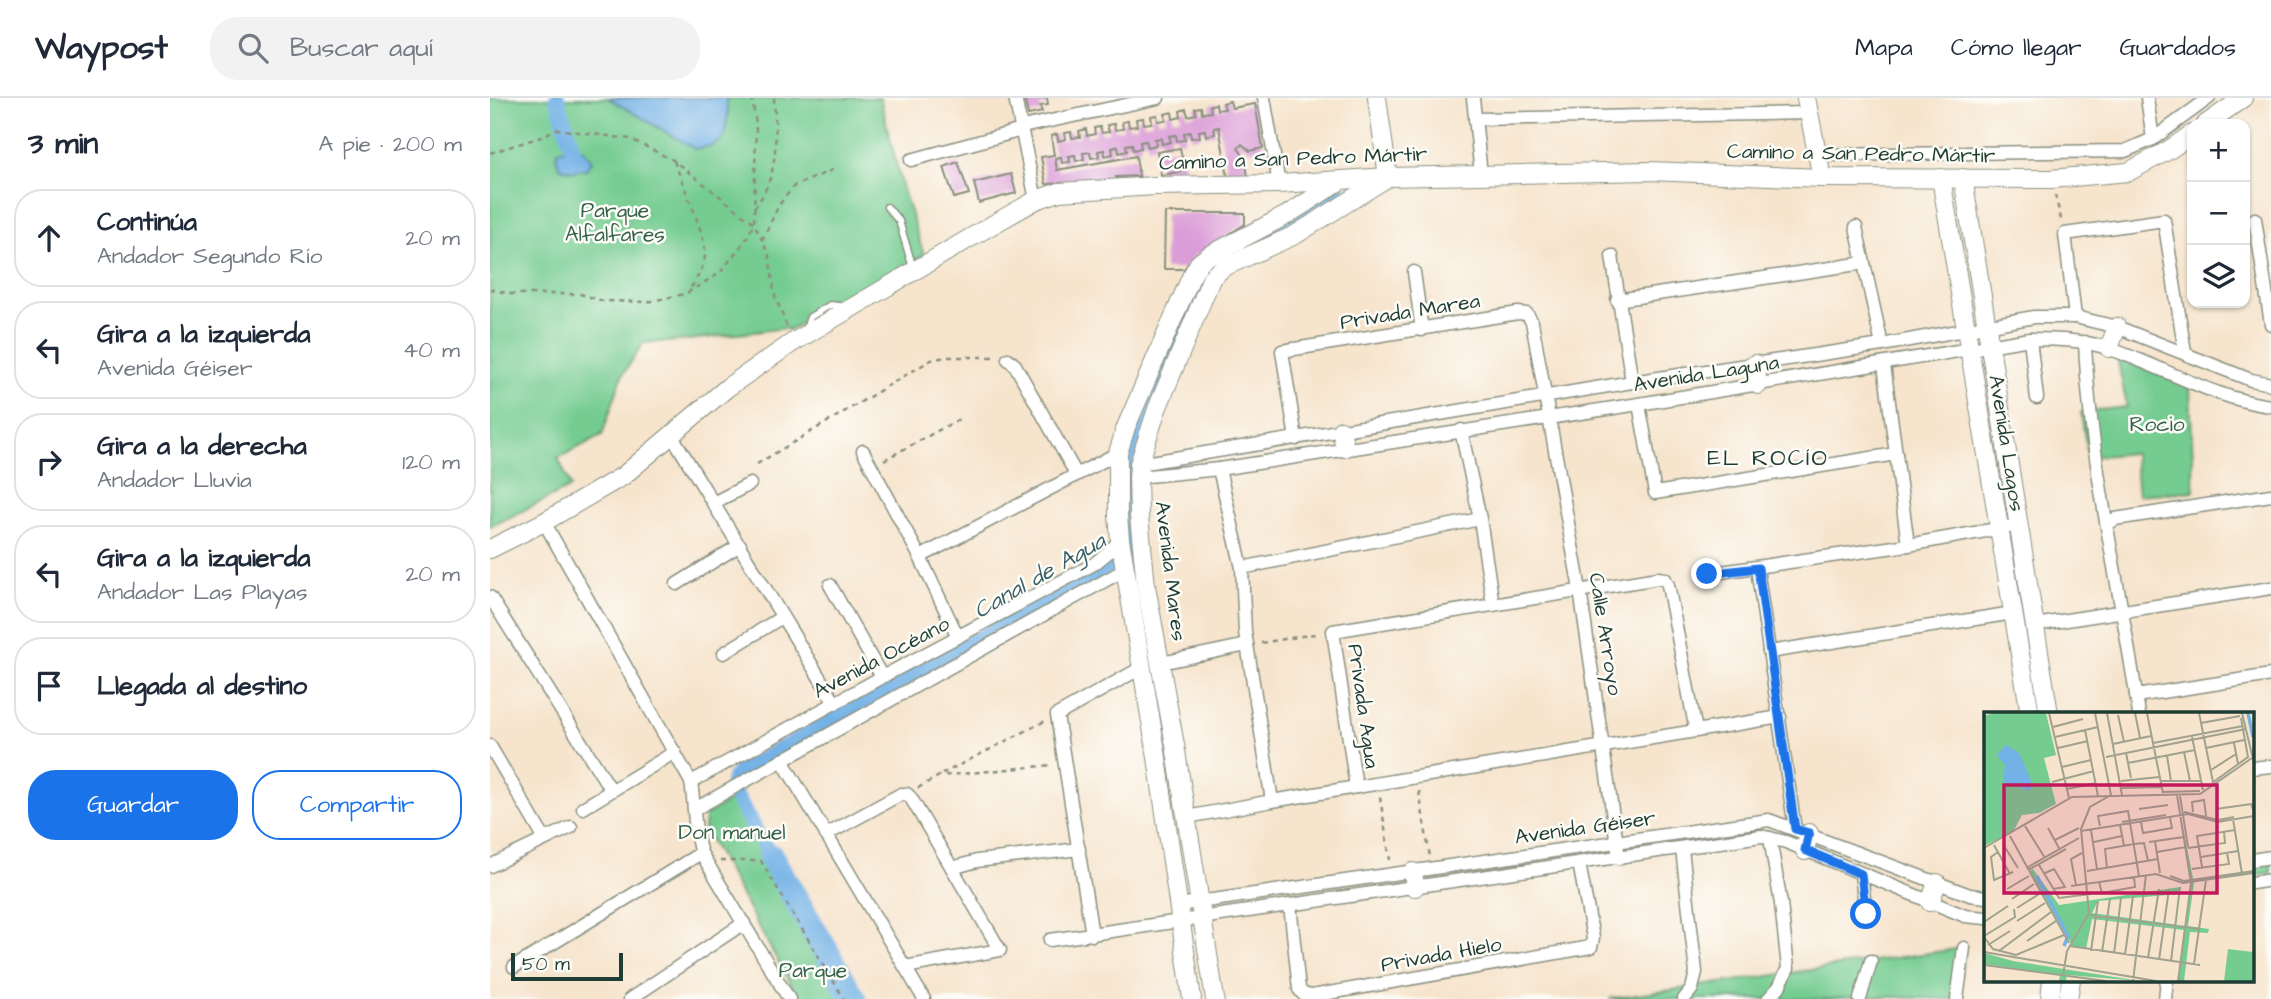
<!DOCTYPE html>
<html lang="es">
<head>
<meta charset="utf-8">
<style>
	body { margin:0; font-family:"Architects Daughter",sans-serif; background:#f2f2f3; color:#1f2937 }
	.controls { position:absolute; right:21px; top:21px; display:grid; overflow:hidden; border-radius:14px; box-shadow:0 2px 5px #0004 }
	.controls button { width:63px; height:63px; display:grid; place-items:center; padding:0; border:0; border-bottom:2px solid #e0e1e3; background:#fff; color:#1f2937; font:35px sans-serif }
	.scale { position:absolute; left:21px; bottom:18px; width:112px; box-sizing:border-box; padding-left:7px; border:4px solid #1f3d34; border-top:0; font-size:19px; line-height:24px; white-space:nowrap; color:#1f3d34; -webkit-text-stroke:5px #fdfcf7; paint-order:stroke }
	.stop { position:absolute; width:21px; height:21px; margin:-16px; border:5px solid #1a73e8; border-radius:50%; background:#fff }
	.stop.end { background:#1a73e8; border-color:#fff; box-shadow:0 2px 7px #0008 }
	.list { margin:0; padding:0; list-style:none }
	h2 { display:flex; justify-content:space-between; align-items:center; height:91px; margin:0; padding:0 28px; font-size:30px }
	h2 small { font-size:23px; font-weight:400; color:#747a83 }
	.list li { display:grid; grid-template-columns:46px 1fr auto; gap:21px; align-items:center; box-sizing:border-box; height:98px; margin:0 14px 14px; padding:0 14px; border:2px solid #e0e1e3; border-radius:28px }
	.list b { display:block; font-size:26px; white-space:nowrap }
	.list p { margin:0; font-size:23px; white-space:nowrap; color:#747a83 }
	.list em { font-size:23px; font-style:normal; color:#747a83 }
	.actions { display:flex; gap:14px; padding:21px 28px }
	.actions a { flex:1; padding:16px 0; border:2px solid #1a73e8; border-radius:28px; text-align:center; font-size:24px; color:#1a73e8 }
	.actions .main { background:#1a73e8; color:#fff }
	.icon { flex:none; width:38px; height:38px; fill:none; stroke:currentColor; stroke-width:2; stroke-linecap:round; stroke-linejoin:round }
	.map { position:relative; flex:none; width:1781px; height:901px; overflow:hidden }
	header { display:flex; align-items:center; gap:42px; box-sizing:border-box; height:98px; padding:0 35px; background:#fff; border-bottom:2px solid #e0e1e3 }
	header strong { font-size:33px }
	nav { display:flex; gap:38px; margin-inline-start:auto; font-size:24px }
	.search { width:490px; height:63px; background:#f2f2f3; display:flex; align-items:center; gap:18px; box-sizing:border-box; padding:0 24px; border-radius:28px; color:#747a83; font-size:26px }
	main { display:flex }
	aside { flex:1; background:#fff }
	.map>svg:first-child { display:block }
</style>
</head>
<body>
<header>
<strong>Waypost</strong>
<div class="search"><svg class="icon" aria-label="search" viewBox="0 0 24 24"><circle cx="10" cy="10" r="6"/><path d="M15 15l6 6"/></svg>Buscar aquí</div>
<nav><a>Mapa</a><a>Cómo llegar</a><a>Guardados</a></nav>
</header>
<main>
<aside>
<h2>3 min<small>A pie · 200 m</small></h2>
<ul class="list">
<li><svg class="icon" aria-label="ahead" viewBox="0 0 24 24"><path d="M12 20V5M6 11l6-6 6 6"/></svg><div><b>Continúa</b><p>Andador Segundo Río</p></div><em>20 m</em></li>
<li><svg class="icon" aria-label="left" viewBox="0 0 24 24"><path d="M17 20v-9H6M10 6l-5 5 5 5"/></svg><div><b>Gira a la izquierda</b><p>Avenida Géiser</p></div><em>40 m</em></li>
<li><svg class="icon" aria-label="right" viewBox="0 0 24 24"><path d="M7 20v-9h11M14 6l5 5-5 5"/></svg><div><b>Gira a la derecha</b><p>Andador Lluvia</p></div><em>120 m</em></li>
<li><svg class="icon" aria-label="left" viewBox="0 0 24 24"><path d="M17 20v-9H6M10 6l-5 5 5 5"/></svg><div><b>Gira a la izquierda</b><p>Andador Las Playas</p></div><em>20 m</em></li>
<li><svg class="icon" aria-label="arrive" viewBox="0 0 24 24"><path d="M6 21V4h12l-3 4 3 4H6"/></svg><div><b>Llegada al destino</b></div></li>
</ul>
<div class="actions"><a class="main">Guardar</a><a>Compartir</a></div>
</aside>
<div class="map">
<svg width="1781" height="901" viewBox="0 0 1781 901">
	<rect width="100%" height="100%" fill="#fdfcf7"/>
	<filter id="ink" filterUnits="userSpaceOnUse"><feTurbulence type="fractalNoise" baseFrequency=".0143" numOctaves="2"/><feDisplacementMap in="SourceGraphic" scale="14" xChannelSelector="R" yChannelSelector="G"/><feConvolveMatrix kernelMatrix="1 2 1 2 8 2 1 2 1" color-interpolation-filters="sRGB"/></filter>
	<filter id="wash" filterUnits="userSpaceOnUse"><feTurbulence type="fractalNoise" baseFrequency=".00686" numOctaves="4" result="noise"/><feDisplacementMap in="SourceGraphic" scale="28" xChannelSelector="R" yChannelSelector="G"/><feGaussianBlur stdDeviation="1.57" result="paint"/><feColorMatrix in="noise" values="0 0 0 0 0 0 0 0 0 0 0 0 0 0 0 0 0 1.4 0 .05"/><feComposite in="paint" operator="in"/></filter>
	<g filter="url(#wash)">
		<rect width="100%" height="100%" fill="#f6e4cc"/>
		<g fill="#75cc91" stroke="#4a8462" stroke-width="2">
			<polygon points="0,0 390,0 413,92 434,157 298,233 296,230 190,243 153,245 132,278 112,337 68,360 81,389 0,429"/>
			<polygon points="1627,259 1700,289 1704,393 1648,397 1644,355 1598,359 1591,314 1637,309"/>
			<polygon points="249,697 290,770 371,901 309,901 214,731 215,718"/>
			<polygon points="1781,765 1781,775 1762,778 1762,768"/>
			<path d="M1474 850 1467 901C1425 901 1383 896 1341 901H1119Z"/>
		</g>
		<g fill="#73b2e6" stroke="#49788d" stroke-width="2">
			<polygon points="118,0 236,0 238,16 234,40 222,48 205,51"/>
			<polygon points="79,51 94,52 102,63 96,71 83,73 70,70 66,59 68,52"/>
		</g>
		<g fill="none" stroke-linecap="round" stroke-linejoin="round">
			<g stroke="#73b2e6" stroke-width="16">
				<polyline points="67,0 83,51"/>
				<polyline points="749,151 798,129 850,94"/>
				<polyline points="281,759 242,692 244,680 249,674 608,474 622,466 638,450 640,439 638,371 643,343 701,199"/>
			</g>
			<polyline stroke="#73b2e6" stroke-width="26" points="281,759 364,901"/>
		</g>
		<g id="blocks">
			<g fill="#db9dd8">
				<polygon points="534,0 557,0 558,7 550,8 552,14 538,17"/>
				<polygon points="740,3 742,10 765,6 773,50 760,53 752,46 748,50 755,60 759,85 739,85 729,29 724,30 725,36 716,38 715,32 709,33 710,39 701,40 700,34 694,35 695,42 687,43 686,37 679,38 681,44 672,46 671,40 665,41 666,47 658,49 656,43 650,44 651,50 643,52 642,46 636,47 637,53 629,55 628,48 622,50 623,56 615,58 614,52 608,53 609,59 601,60 600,54 593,55 594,61 586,63 585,57 579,58 580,64 572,65 571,59 565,60 567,72 646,58 649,78 626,79 630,88 586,85 556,86 551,59 564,57 561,38 567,36 568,43 576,41 575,35 581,34 582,40 590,39 589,33 596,31 597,38 605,36 604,30 610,29 612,35 619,34 617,27 624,26 625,32 633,31 632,24 638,23 639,29 647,28 646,21 653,20 654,26 662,25 661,18 667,17 668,23 676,22 675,16 682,14 683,21 691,19 690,13 696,11 698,18 706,16 705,10 711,9 712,15 721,14 720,7 726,6 727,12 735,11 733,5"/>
				<polygon points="690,50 695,73 671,77 667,54"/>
				<polygon points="468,64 479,96 464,100 454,69"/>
				<polygon points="521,76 526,95 489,105 484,85"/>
				<polygon points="675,115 755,115 755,126 703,160 694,171 674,171"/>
			</g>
		</g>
	</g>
	<g filter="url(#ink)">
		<use href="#blocks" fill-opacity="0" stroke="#8a9080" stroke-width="2"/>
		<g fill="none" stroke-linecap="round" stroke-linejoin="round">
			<defs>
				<g id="lane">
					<polyline points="397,109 409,123 423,170"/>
					<polyline points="315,234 320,219 340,207 356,209"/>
				</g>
				<g id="street">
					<polyline points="525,0 546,102"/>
					<polyline points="774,0 789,86"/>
					<polyline points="983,0 991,77"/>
					<polyline points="1657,0 1663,41"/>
					<polyline points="985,21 1319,15"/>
					<polyline points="532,29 668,0"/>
					<polyline points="1327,57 1635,53 1663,41 1719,0"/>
					<polyline points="421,62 532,32"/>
					<polyline points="1765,121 1781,226"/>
					<polyline points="1366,129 1392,247"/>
					<polyline points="1122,158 1142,284"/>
					<polyline points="924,174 932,232"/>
					<polyline points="1127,202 1374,165"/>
					<polyline points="1585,219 1575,136 1674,122 1695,254"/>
					<polyline points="1540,241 1547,300"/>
					<path d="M1595 244C1600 369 1631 492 1649 616"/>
					<polyline points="518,261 525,267 586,376"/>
					<polyline points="1149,306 1165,395 1406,356 1394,267"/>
					<polyline points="971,332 990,421 1003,507"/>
					<polyline points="181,336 345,605"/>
					<polyline points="806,341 792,253 1028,215 1037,216 1042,224 1090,492 1129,760"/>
					<polyline points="373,353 430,459 468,539"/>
					<polyline points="1406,356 1418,447"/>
					<polyline points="649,366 1142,284 1392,247 1544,219 1585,219 1627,229 1761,282 1781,286"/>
					<polyline points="729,371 752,470 755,534 782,703"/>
					<path d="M648 379 729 371 1149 306 1540 241C1568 241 1594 242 1620 251 1674 269 1724 301 1781 308"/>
					<polyline points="223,405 260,386"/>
					<path d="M54 424 201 684C205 707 203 732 211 755L299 901"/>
					<polyline points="1618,426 1625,421 1781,397"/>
					<polyline points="430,459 628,355"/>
					<polyline points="752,470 990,421"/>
					<polyline points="1267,470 1305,731"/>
					<polyline points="1217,476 1418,447 1529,427"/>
					<polyline points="187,486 250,447"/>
					<polyline points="340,487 392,579"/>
					<polyline points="0,499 121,692"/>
					<polyline points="1545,527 1781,490"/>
					<polyline points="1279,554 1523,515"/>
					<polyline points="234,555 292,519"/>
					<polyline points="671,565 757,547"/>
					<polyline points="1646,598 1781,577"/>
					<polyline points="0,648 54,740"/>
					<polyline points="292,662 434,901"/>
					<polyline points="1762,670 1781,668"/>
					<polyline points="201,684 392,579 604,466 621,452 630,441"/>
					<polyline points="866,689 843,533 1168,480 1175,481 1178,487 1206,633"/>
					<polyline points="93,710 185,654"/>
					<polyline points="205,711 636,471"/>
					<polyline points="697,719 782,703 1290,619"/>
					<polyline points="336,737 411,696 417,696 421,700 510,852 415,869"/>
					<polyline points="1192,751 1206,874 1202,891 1194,901"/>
					<polyline points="1762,762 1781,759"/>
					<polyline points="0,768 81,729"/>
					<polyline points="462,770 487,763 589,751"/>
					<polyline points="1371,776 1376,816"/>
					<polyline points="1762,785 1781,782"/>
					<polyline points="688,807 1279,722 1480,797 1496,799"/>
					<polyline points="800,807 809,891 813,896 822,898 1101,849 1103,840 1089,765"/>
					<polyline points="602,837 567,617 651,570"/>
					<polyline points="560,842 1271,738 1296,744 1475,818 1496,820"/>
					<polyline points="24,869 211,755"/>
					<polyline points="140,901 254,825"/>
					<polyline points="1278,901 1289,889 1298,870 1291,806 1280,740"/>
					<polyline points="1370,901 1381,863"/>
					<polyline points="1467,901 1474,850"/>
					<polyline points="1675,901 1677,882"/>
				</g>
				<g id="secondary">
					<polyline points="887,0 898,79"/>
					<polyline points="1316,0 1332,80"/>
					<polyline points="1716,26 1753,0"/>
					<polyline points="1451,80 1540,616"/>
					<polyline points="1473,80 1559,616"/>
					<polyline points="1619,250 1627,229"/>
					<polyline points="1265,266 1268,287"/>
					<polyline points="851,332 855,350"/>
					<polyline points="0,451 54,424 133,378 238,289 302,245 502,127 546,102 569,94 665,88 789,86 898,79 1159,73 1332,80 1561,81 1638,74 1679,52 1702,36"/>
					<polyline points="1315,753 1319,735"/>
					<polyline points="923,774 925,789"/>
					<polyline points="1440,804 1447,785"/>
					<polyline points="702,901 666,653 630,441 628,418 628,355 636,329 701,179 709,165 718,158 797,117 848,84"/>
					<polyline points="725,901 685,647 656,488 649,418 648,379 649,366 667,311 722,179 734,169 805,137 895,81"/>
					<polyline points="1560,901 1562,882"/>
					<polyline points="1578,901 1581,882"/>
				</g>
			</defs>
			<use href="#lane" stroke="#8a9080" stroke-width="9"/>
			<use href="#street" stroke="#8a9080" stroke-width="15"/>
			<use href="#secondary" stroke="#8a9080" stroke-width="20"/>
			<g stroke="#8a9080" stroke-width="2.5" stroke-dasharray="5 5" stroke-linecap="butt">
				<polyline points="0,55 51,39 66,31 140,41 183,62 264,125 279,157 285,198 297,229"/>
				<path d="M184 63C191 81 217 141 215 156 215 168 206 182 200 191"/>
				<polyline points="1565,97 1572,125"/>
				<path d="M264 110C290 78 286 40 284 0"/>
				<polyline points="272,142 289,107 304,88 347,70"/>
				<polyline points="0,191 21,196 90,196 113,203 157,204 195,196 230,175 257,140 264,125 266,27 262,0"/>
				<polyline points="394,362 471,320"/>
				<polyline points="267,366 441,262 456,259 505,259"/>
				<polyline points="771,545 830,535"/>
				<polyline points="452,676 555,623"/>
				<polyline points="428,690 449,678 561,667"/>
				<polyline points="929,693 940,759"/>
				<polyline points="890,699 900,762"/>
				<polyline points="230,763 271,763 354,901"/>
			</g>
			<use href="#lane" stroke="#fff" stroke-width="6"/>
			<use href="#street" stroke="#fff" stroke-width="12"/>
			<use href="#secondary" stroke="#fff" stroke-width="18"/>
		</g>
	</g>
	<g fill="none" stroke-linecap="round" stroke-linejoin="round" filter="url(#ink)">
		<polyline stroke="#1a73e8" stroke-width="9" points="1217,476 1268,470 1305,731 1319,735 1315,752 1371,776 1376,816"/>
	</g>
	<g text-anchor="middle" stroke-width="5" stroke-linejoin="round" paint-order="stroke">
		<g font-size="21" fill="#1f3d34" stroke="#fdfcf7">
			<text transform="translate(1371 55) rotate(1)" y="7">Camino a San Pedro Mártir</text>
			<text transform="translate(803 60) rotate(-2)" y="7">Camino a San Pedro Mártir</text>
			<text transform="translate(920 213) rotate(-9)" y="7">Privada Marea</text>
			<text transform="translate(1216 275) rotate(-9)" y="7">Avenida Laguna</text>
			<text transform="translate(1517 345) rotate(81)" y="7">Avenida Lagos</text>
			<text transform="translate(681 473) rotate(83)" y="7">Avenida Mares</text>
			<text transform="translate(1116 536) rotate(81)" y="7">Calle Arroyo</text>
			<text transform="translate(391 559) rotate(-28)" y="7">Avenida Océano</text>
			<text transform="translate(874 608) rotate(82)" y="7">Privada Agua</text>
			<text transform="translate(1095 729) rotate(-8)" y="7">Avenida Géiser</text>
			<text transform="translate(951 856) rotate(-10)" y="7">Privada Hielo</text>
		</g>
		<g font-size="21" fill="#34614b" stroke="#fdfcf7">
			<text x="125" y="119">Parque<tspan x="125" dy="24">Alfalfares</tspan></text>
			<text x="1667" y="333">Rocio</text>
			<text x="242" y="741">Don manuel</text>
			<text x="323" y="879">Parque</text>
		</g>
		<g font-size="23" letter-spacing="2" fill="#1f3d34" stroke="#fdfcf7">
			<text x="1278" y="367">EL ROCÍO</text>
		</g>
		<g font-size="23" font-style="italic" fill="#386069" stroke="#fdfcf7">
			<text transform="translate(549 477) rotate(-30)" y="8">Canal de Agua</text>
		</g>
	</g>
	<g transform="translate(1494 614)">
		<rect width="270" height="270" fill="#f6e4cc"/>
		<path d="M10 1H62L72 43 60 46 72 92 55 101 38 103 29 120 0 134V4ZM197 105 210 171 204 214 225 217 224 221 206 220 200 269H194L200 218 108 207 102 237 89 235 45 159 49 157 75 193 196 175 195 182 114 189 108 201 202 214 207 171ZM244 237 269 240V269H240ZM0 241 29 249 156 269 83 263 82 269H75L76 263 0 252Z" fill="#75cc91"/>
		<path d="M22 33 35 41 48 71 46 79 19 70 21 53 13 43Z" fill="#73b2e6"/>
		<path fill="none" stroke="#73b2e6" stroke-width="3.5" d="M264 1 269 25M53 164 84 224 80 234"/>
		<path fill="none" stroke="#a0a18f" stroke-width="2" d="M65 1 85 86M123 1 138 83M151 1 156 26M163 1 179 81M215 1 229 70M258 1 270 51M134 3 140 30M217 11 256 4M69 15 99 7M101 18 114 84M71 25 114 15M208 25 219 78M169 31 259 14M250 31 254 52M129 32 167 24M74 36 104 29M222 36 260 28M200 40 206 69M142 41 147 66M183 44 187 69M122 45 262 17M144 51 211 38M78 55 107 48M227 58 252 42M137 69 175 65M176 69H217M68 70 110 59M228 71 264 45 257 6M138 76 177 75M83 77 112 71M178 80 216 79M193 83 207 171 194 269M196 84 204 135M155 97 184 93M232 97 267 92 270 100M200 100 234 108 250 105M209 100 208 90 220 88 222 104M249 107 258 162M138 110 182 103M157 110 159 121 188 116 186 106M136 113 140 134M41 114 61 146M116 114 114 104 144 99 155 164M64 116 76 138M107 118 113 157M97 119 204 102 234 110 270 104M26 124 85 231M71 128 95 116M171 129 176 161M110 130 138 124M165 130 200 125M19 132 34 156M10 133 26 162M0 136 88 85 216 82 268 46M204 136 241 131 240 120M14 140 7 145 10 168 29 160M173 140 202 135M217 145 254 139M55 153 75 186 107 182M44 155 95 126M218 155 213 124 251 118M123 156 121 137 150 132 160 131 164 149M208 157 245 152 243 141M44 158 82 137M103 159 174 147M61 161 70 157 81 175 69 177M186 164 200 169 270 159M115 170 118 181 151 175 150 165M92 173 87 147 98 141M87 174 172 162 199 171 270 161M23 177 45 164M28 187 50 172M33 196 55 182M105 203 215 217M33 209 61 191M0 210 24 194M0 224 31 205 30 197M0 225 9 237 32 243 80 223M43 229 72 209M4 233 26 219M86 234 216 253M15 239 67 200M107 239 114 189M0 240 172 269M118 240 126 187M130 242 137 186M141 243 149 184M164 246 175 177M175 248 185 177M187 249 196 175M210 252 222 168M0 253 122 269M79 263 83 239 105 201 97 117 106 95 127 83 111 1M149 269 162 163"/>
		<path fill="#c2185b" fill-opacity="0.15" stroke="#c2185b" stroke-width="3.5" d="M20 73H233V181H20Z"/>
		<rect width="270" height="270" fill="none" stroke="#1f3d34" stroke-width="3.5"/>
	</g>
</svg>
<div class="controls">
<button>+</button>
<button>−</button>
<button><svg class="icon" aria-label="layers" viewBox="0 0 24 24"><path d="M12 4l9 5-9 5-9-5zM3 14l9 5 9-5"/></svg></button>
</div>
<div class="scale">50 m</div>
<div class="stop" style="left:1376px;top:816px"></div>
<div class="stop end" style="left:1217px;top:476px"></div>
</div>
</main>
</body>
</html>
